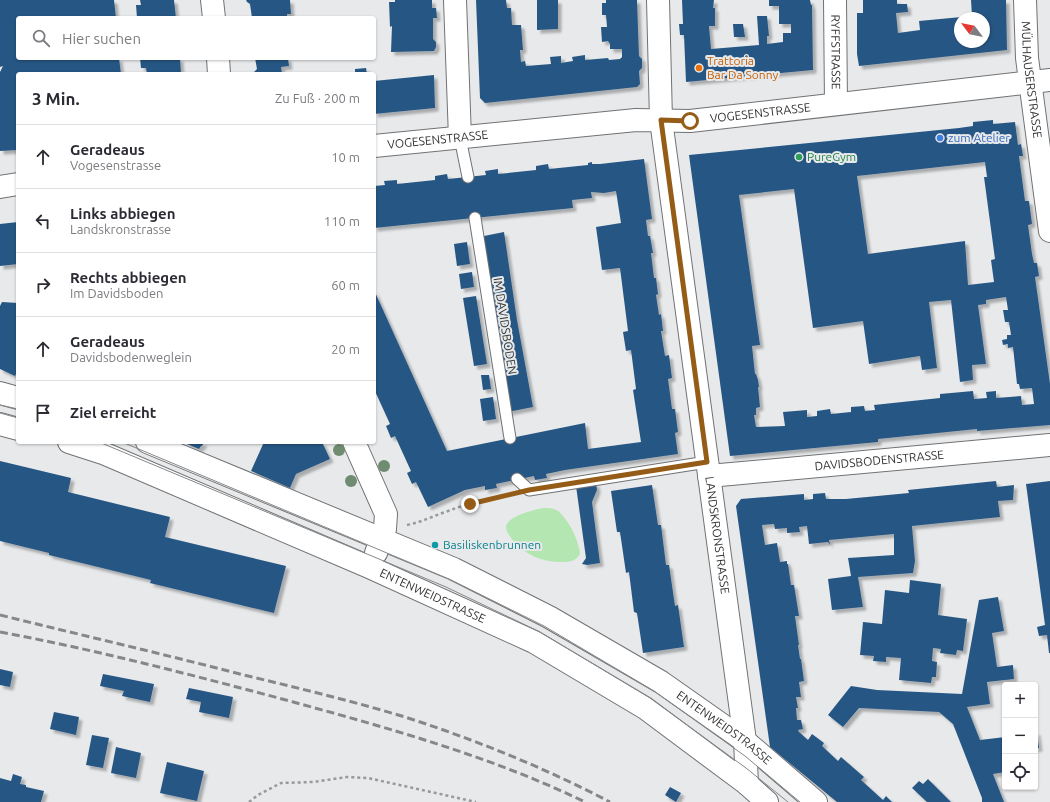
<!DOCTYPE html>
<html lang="de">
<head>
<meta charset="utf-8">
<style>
	body { margin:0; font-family:Ubuntu,sans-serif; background:#f2f2f3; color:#2b2b33 }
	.controls { position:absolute; right:12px; bottom:12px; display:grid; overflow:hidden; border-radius:4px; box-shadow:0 1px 3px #0004 }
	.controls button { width:36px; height:36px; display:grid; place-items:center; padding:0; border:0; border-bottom:1px solid #e1e1e2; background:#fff; color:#2b2b33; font:20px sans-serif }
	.compass { position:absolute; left:954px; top:12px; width:36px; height:36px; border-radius:50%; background:#fff; box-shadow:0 1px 3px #0004; rotate:302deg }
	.stop { position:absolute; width:12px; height:12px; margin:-9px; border:3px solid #955c18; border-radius:50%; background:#fff }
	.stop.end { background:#955c18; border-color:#fff; box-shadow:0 1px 4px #0008 }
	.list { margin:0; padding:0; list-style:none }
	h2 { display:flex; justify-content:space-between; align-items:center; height:52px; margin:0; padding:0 16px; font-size:17px }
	h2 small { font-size:13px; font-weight:400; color:#7c7c81 }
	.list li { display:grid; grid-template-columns:26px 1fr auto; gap:12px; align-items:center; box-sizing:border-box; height:64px; padding:0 16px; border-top:1px solid #e1e1e2 }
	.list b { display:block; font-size:15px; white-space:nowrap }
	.list p { margin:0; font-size:13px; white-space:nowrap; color:#7c7c81 }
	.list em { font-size:13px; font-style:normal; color:#7c7c81 }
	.icon { flex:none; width:22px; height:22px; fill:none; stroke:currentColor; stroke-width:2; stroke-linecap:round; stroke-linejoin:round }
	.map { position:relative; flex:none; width:1050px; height:802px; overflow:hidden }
	.search { position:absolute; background:#fff; box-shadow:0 1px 3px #0004; left:16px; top:16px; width:360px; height:44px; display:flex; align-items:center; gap:10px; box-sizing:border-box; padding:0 14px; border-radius:4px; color:#7c7c81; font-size:15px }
	.panel { position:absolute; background:#fff; box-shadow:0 1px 3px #0004; left:16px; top:72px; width:360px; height:372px; border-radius:4px }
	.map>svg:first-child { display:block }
</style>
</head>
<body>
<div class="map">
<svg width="1050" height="802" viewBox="0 0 1050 802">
	<defs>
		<filter id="shadow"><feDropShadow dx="3.5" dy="3.5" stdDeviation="1" flood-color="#0004"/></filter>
	</defs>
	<rect width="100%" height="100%" fill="#e7e9eb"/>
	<path fill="#b4e6b1" d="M543 508C548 508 554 508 558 511 569 520 579 541 580 554 576 561 570 562 562 562 542 562 524 555 511 538 509 535 506 531 506 527 507 516 534 510 543 508Z"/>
	<g fill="#285783" fill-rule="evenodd" filter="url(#shadow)">
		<polygon points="0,0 114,0 116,18 18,18 18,58 119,58 121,74 18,74 18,150 0,151 0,72 3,66 0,67"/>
		<polygon points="140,0 174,0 176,18 137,18 136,5 141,5"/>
		<polygon points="246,0 290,0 291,14 287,14 287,18 252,18 250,4 247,2"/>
		<polygon points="395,0 432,0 432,8 436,8 437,18 433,18 433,39 436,42 436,47 434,51 391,52 392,26 390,27 389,2 395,2"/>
		<polygon points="476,0 506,0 507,8 511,8 512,25 521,25 523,50 520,50 521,62 525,61 526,66 551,64 550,57 561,56 561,63 573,61 572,57 585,55 585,60 608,58 609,60 620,59 622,57 622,49 610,49 610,44 608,41 602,42 601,27 607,27 606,15 602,15 602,3 606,3 606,0 637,0 639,56 642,59 642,68 639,71 640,84 637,87 485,103 480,98"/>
		<polygon points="537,0 558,0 558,29 537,30"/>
		<polygon points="682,0 714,0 713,8 715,8 715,26 709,26 711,49 759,45 757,16 767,16 769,36 767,36 767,44 783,42 783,33 791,33 791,24 779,24 779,6 769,6 769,0 810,0 811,5 812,5 813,70 686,82 684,35 680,35 679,24 683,24"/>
		<path d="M863 0H897V4H907L908 12 896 13 898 33 920 30 919 21 972 16 971 0H1006L1007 50 859 66 857 54V13H863ZM960 18H984V42H960Z"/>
		<polygon points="733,24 743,24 745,37 734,37"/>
		<polygon points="140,58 180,58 181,74 147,74 146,68 141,68"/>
		<polygon points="255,58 288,58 289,66 281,67 282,74 254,74 254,72 257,69"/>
		<polygon points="366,68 367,74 355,74 355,69"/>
		<polygon points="434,75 435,108 374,114 374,81"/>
		<path d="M993 120V124L1015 122 1018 145 1021 144 1023 156H1019L1025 201H1029L1032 224 1028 225 1032 254 1034 263H1037L1039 276 1035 277 1050 384V425L977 431V429L878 439V442L730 456 689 155 959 128 973 126V122ZM985 162 987 177H984L995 259 991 260 994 282 968 285 965 241 868 254 857 176ZM794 189 813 328 863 321 869 364 920 356 922 370 937 368 929 302 951 300 960 382 973 380 972 365 986 364 978 305 986 304V300L1006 297 1008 310H1003L1005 322H1009L1011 335H1007V339L1002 340 1003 345 1008 344V348L1013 347 1017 384H1019L1020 389 1032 388 1034 404 1022 405 1021 396 996 398V391L986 392 987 398 974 399 973 391 940 394V398L874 405 875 410 865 411 864 406 851 407V412L831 414 830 409 817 411V416L807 417V410L783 412 785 426 756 427 754 415H756V408L760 407 758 387H759L758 380 756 374H755L752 346 760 345 739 195Z"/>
		<polygon points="644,159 652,219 646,220 648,236 650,236 653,253 651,253 654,278 656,278 658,294 656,295 659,315 661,314 663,331 661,331 665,356 669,355 672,378 668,379 672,409 675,409 678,432 675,433 678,454 565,470 546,474 547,478 535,480 534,476 496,484 497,488 485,490 485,486 465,490 428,507 416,482 412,484 407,473 411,471 395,436 391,438 386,426 390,424 374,389 374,290 447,451 585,423 588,449 641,442 633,390 636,389 631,350 626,351 623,332 628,331 620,268 602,270 596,227 621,223 616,191 604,193 591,192 592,198 572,200 573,208 374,228 374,186 385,185 384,181 397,180 397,184 435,180 435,176 447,174 448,179 486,175 485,171 498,169 498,174 536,170 536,166 548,164 549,169 588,165 588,163 592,162 592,164 600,164"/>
		<polygon points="18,222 18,264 0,266 0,224"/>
		<polygon points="504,232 517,320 533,407 508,412 479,237"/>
		<polygon points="467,242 470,264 457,266 454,244"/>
		<polygon points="472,272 474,287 461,289 459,274"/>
		<polygon points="476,296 487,364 474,366 463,298"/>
		<polygon points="2,302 18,303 18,373 17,372 15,376 0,369 0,306"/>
		<polygon points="481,375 489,375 491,389 483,390"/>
		<polygon points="493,397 496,419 483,421 480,399"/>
		<polygon points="182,442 204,442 202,446 201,446 199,449"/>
		<polygon points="264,442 322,442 330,459 296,474 290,488 251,471"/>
		<polygon points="0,461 71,478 68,492 170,517 165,537 286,566 274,613 150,583 151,580 49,555 49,553 0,541"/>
		<polygon points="996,481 997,487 1014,485 1013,500 998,501 1000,517 912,526 915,561 913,573 858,577 863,607 832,610 828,579 851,576 848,558 894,555 894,534 829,540 830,545 828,542 809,544 807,526 799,527 800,532 787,533 787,528 775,529 774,524 762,525 765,545 777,543 780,562 787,561 787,564 788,564 791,585 794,585 799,616 795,616 799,645 798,645 800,659 801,659 804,681 799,682 801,697 796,697 798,708 796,708 797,720 801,720 803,729 798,730 799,732 808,740 812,734 824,743 822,746 838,761 841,757 864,777 861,780 883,800 886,796 892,802 837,802 770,747 736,506 741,499 804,494 804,500 813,499 813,494 825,493 826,499 846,499 909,493 908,490"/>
		<polygon points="1050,481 1050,653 1049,653 1047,635 1039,636 1037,627 1045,625 1026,484"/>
		<polygon points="596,483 597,490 592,502 600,563 587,565 582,564 586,558 576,486"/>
		<polygon points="652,485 658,525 661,525 666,565 669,565 675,606 678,605 684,647 643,653 637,613 634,612 629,572 626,573 620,532 617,532 611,491"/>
		<polygon points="910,580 941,584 938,615 967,619 963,651 957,650 956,655 940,653 941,649 933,648 932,661 937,662 936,677 932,677 931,683 899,680 901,658 886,657 886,662 873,661 874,656 860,655 863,622 882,624 885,590 909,593"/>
		<polygon points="998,597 1004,631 992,633 997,667 1013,665 1014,679 987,682 990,704 967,707 980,740 1005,737 1005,772 993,774 1004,802 982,802 982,798 953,724 939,712 859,708 843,727 828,715 851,686 877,690 962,694 979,600"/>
		<polygon points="0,669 13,672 10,687 0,685"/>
		<polygon points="103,674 154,684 150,702 122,696 124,691 100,686"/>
		<polygon points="189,688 233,697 229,718 199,712 201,702 186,699"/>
		<polygon points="54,712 79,717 76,735 50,729"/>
		<polygon points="1035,732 1037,732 1039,748 1035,749"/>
		<polygon points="92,735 109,738 103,768 86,765"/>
		<polygon points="116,747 141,753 136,778 111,773"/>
		<polygon points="167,762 204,771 197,801 160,793"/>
		<polygon points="13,774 22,777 20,784 26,785 26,787 44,791 41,802 0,802 0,778 11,781"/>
		<polygon points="928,779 951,802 927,802 912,788 919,781 923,784"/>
		<polygon points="670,787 681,793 676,802 665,795"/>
	</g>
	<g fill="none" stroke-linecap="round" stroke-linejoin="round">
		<defs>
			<g id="service">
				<polyline points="460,138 468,177"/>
				<polyline points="475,218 510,438"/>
				<polyline points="517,479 529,490 707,462"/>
			</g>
			<g id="minor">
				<polyline points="212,0 214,18"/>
				<polyline points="455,0 460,138"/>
				<path id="s1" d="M658 0 661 120 745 741 747 784"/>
				<path id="s2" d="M835 0 836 104"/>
				<polyline points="218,58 219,74"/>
				<path id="s3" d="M374 146 636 120 690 121 1050 80"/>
				<polyline points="0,187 18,184"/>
				<polyline points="0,393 18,398"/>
				<polyline points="0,424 18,429"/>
				<path id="s4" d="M69 442 103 453 369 567 534 642 645 708 747 784 767 802"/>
				<path id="s5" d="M147 442 454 569 549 617 661 682 745 741 816 802"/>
				<polyline points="354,442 386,514 385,529 376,553"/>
				<path id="s6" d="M709 476 1050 445"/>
			</g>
			<g id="tertiary">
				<path id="s7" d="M1025 0 1027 58 1050 231"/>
			</g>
		</defs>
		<use href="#service" stroke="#717274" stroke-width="13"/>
		<use href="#minor" stroke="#717274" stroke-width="24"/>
		<use href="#tertiary" stroke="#717274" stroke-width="24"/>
		<g stroke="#97999a" stroke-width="2.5" stroke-dasharray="3 3" stroke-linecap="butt">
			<path d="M407 525C422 522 433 516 448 511 468 503 490 499 511 494"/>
			<polyline points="249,802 258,795 281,783 313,782 347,777 368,778 476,802"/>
		</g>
		<use href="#service" stroke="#fff" stroke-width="11"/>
		<use href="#minor" stroke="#fff" stroke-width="22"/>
		<use href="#tertiary" stroke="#fff" stroke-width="22"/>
		<g stroke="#858788" stroke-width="1">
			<polyline points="0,405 18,409"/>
			<polyline points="0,413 18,418"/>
			<polyline points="99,442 446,587 540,632 650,698 746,768 788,802"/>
			<polyline points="122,442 449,579 544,626 654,691 745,756 800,802"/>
		</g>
		<g stroke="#858788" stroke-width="3" stroke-dasharray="8 4" stroke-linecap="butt">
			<path d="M0 615C81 635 163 654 244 675 298 688 352 701 405 717 476 740 545 768 610 802"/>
			<path d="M0 632C97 650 192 675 286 700 388 728 490 756 585 802"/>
		</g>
	</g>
	<g fill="#6f8c71">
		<circle cx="339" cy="450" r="6"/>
		<circle cx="384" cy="466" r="6"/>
		<circle cx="351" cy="481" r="6"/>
	</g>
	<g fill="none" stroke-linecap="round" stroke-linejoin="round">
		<polyline stroke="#955c18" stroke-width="5" points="470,504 529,490 707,462 661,120 690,121"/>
	</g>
	<circle fill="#e8710a" stroke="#e7e9eb" stroke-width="1.5" cx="699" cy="68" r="4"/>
	<circle fill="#3f7fe0" stroke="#e7e9eb" stroke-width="1.5" cx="940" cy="138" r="4"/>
	<circle fill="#2e9e5b" stroke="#e7e9eb" stroke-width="1.5" cx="799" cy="157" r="4"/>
	<circle fill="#0f9aa8" stroke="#e7e9eb" stroke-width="1.5" cx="435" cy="545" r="4"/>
	<g text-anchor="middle" stroke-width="4" stroke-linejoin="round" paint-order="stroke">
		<g font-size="12" fill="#323334" stroke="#e7e9eb">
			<text dy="4" stroke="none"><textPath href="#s2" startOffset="52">RYFFSTRASSE</textPath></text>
			<text dy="4" stroke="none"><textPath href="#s7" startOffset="80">MÜLHAUSERSTRASSE</textPath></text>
			<text dy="4" stroke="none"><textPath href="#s3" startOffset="388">VOGESENSTRASSE</textPath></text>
			<text dy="4" stroke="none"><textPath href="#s3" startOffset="64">VOGESENSTRASSE</textPath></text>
			<text transform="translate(505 326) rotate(81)" y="4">IM DAVIDSBODEN</text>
			<text dy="4" stroke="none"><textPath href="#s6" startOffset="171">DAVIDSBODENSTRASSE</textPath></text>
			<text dy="4" stroke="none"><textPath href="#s1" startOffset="539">LANDSKRONSTRASSE</textPath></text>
			<text dy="4" stroke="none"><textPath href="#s4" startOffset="395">ENTENWEIDSTRASSE</textPath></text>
			<text dy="4" stroke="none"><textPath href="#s5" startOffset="646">ENTENWEIDSTRASSE</textPath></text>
		</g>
		<g font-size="12" fill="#c56008" stroke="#e7e9eb" text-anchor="start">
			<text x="707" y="65">Trattoria<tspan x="707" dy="14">Bar Da Sonny</tspan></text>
		</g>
		<g font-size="12" fill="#366cbe" stroke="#e7e9eb" text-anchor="start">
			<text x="948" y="142">zum Atelier</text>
		</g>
		<g font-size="12" fill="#27864d" stroke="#e7e9eb" text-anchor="start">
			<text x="807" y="161">PureGym</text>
		</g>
		<g font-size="12" fill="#0d838f" stroke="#e7e9eb" text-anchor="start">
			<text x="443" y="549">Basiliskenbrunnen</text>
		</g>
	</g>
</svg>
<div class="controls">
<button>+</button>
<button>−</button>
<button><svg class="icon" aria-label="locate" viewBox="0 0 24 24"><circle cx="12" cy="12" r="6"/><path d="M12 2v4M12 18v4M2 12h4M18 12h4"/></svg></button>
</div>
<svg class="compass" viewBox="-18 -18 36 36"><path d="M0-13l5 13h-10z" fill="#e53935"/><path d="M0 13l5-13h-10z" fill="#7c7c81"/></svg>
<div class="stop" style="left:690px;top:121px"></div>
<div class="stop end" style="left:470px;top:504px"></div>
<div class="search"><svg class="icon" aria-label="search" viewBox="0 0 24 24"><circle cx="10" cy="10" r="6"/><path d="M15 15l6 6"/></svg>Hier suchen</div>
<section class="panel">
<h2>3 Min.<small>Zu Fuß · 200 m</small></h2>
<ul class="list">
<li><svg class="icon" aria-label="ahead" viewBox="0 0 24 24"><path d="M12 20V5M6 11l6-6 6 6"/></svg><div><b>Geradeaus</b><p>Vogesenstrasse</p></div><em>10 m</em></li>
<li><svg class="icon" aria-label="left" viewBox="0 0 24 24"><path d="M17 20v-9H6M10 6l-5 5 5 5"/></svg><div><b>Links abbiegen</b><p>Landskronstrasse</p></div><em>110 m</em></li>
<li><svg class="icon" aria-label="right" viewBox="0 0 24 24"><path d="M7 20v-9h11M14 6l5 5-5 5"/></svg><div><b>Rechts abbiegen</b><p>Im Davidsboden</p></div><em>60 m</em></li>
<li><svg class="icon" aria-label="ahead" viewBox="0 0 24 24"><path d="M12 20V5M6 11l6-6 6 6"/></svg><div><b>Geradeaus</b><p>Davidsbodenweglein</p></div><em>20 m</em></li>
<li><svg class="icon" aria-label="arrive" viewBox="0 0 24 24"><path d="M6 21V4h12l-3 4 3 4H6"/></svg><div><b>Ziel erreicht</b></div></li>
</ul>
</section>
</div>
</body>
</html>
